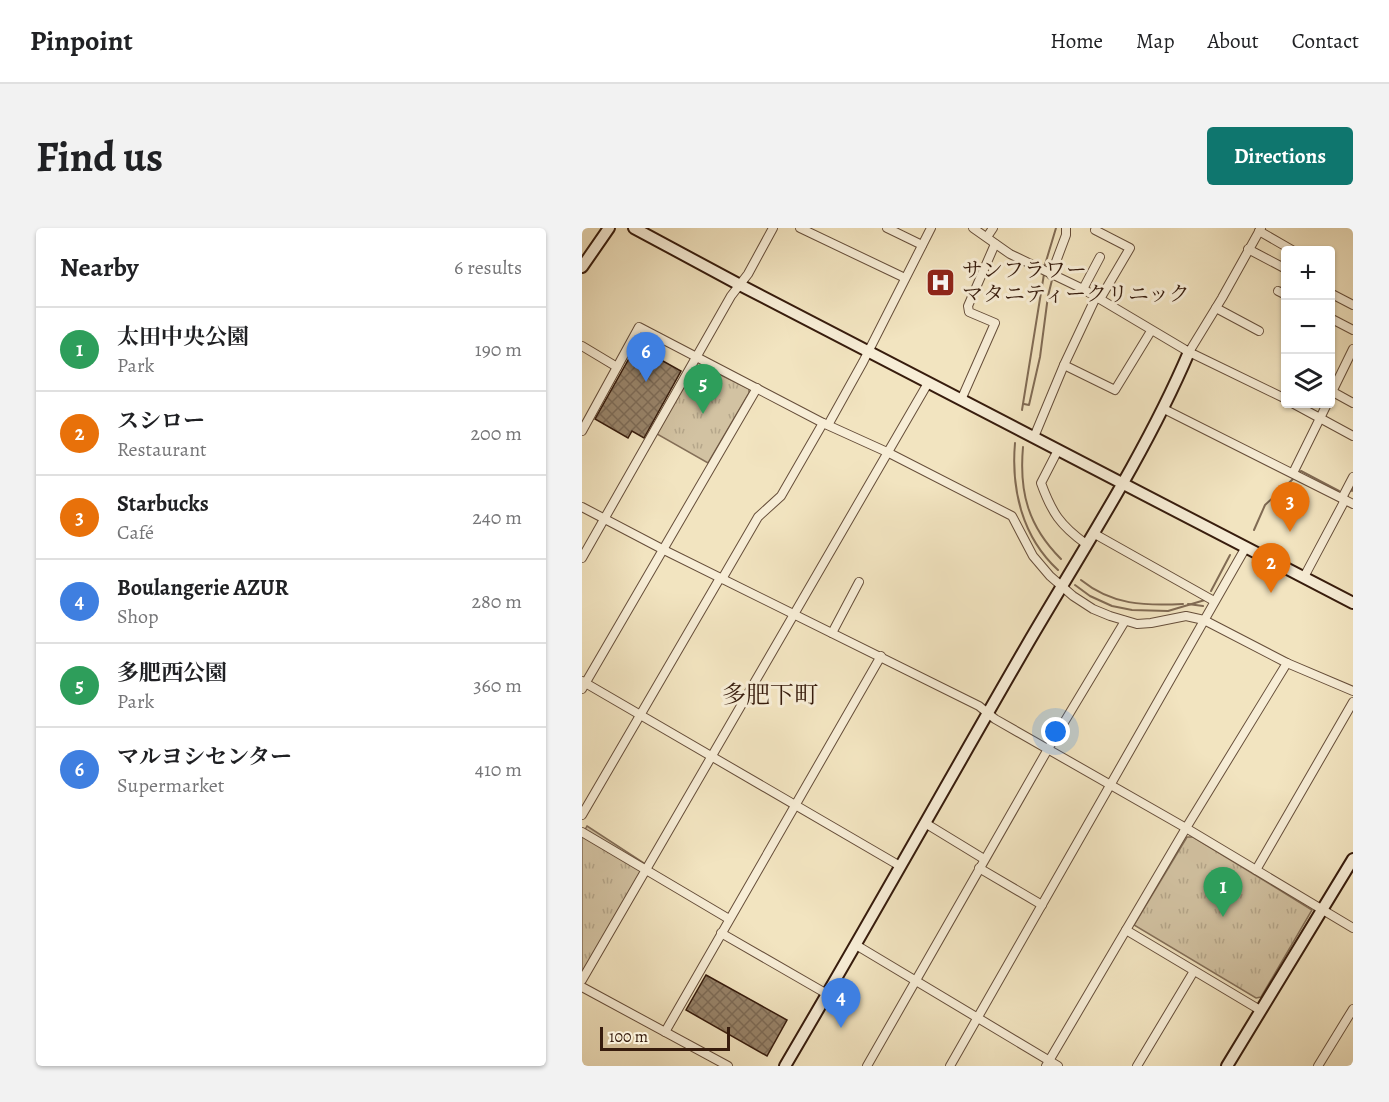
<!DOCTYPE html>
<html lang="en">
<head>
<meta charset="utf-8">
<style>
	body { margin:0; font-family:Alegreya,"Noto Serif JP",serif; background:#f2f2f2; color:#202124 }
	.controls { position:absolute; right:18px; top:18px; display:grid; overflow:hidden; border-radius:6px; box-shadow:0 2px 4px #0004 }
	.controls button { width:54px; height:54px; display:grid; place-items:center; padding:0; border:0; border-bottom:2px solid #e0e0e0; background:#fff; color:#202124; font:30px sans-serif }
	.scale { position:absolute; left:18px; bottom:15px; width:130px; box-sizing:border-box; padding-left:6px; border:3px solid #371c0d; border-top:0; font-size:16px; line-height:21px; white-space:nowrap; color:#371c0d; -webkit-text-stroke:4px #f7edd6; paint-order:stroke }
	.you { position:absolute; left:474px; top:504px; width:21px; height:21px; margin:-15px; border:4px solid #fff; border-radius:50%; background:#1a73e8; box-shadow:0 0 0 9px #1a73e833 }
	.badge { display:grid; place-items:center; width:39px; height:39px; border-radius:50%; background:#0f766e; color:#fff; font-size:20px; font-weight:700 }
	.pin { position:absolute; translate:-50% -50px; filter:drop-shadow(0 2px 3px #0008) }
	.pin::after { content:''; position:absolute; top:32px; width:21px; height:18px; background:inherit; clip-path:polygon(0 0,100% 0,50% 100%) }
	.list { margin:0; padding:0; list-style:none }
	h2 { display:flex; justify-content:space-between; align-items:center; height:78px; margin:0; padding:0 24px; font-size:26px }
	h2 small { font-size:20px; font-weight:400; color:#757577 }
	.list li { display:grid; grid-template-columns:39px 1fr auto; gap:18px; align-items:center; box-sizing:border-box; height:84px; padding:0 24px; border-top:2px solid #e0e0e0 }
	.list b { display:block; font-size:22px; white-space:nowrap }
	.list p { margin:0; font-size:20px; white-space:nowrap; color:#757577 }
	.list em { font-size:20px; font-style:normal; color:#757577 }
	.icon { flex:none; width:33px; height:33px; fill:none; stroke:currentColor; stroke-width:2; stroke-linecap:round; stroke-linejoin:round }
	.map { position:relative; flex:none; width:771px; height:838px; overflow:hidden; border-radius:6px }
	header { display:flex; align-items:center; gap:36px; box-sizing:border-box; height:84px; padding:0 30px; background:#fff; border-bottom:2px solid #e0e0e0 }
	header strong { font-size:28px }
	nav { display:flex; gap:33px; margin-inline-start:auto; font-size:21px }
	.intro { display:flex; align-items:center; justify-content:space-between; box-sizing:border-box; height:144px; padding:0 36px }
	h1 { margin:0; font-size:42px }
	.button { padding:15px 27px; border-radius:6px; background:#0f766e; color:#fff; font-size:21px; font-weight:700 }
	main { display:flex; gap:36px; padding:0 36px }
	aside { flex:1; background:#fff; border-radius:6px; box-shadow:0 2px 4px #0004 }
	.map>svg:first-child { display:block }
</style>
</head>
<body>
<header>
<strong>Pinpoint</strong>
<nav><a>Home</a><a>Map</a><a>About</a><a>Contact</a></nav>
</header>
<div class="intro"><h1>Find us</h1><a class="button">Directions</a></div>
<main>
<aside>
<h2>Nearby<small>6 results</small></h2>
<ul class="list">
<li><span class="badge" style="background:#2e9e5b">1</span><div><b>太田中央公園</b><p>Park</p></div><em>190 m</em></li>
<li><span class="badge" style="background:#e8710a">2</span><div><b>スシロー</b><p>Restaurant</p></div><em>200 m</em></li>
<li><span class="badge" style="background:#e8710a">3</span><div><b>Starbucks</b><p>Café</p></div><em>240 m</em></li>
<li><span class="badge" style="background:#3f7fe0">4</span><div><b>Boulangerie AZUR</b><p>Shop</p></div><em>280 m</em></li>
<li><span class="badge" style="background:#2e9e5b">5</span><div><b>多肥西公園</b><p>Park</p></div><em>360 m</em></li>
<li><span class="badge" style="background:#3f7fe0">6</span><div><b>マルヨシセンター</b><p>Supermarket</p></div><em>410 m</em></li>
</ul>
</aside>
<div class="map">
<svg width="771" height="838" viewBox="0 0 771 838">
	<defs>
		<pattern id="grass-tufts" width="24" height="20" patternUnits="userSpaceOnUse" patternTransform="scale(1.5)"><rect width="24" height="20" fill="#d2c2a2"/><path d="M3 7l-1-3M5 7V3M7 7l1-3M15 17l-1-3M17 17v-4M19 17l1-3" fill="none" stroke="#b5a68a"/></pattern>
		<pattern id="building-cross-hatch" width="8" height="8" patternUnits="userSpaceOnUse" patternTransform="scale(1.5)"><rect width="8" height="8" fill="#98846a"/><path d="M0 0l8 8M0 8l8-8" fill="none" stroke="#7d6b56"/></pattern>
	</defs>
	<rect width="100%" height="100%" fill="#f2e4c0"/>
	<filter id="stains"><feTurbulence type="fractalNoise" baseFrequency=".00333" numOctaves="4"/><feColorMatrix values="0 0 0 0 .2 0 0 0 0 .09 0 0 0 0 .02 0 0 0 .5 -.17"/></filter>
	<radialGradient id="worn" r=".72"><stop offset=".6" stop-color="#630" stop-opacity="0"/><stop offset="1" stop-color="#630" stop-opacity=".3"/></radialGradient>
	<g fill="url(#grass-tufts)" stroke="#846f58" stroke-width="1.5">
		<polygon points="119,137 167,161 167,165 126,235 75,206 113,139"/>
		<polygon points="5,598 68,639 0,747 0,607"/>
		<polygon points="605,609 611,609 730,682 679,769 674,770 552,697"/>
	</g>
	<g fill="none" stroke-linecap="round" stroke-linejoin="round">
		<g stroke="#816b54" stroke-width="2">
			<polyline points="462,40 474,0"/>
			<polyline points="442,176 447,177 458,129 466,68 470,52"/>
			<polyline points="440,182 462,46"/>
			<path d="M433 215C429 261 440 309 476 342"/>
			<path d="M441 219C437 264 446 298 479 331"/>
			<polyline points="717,245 719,243 757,263"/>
			<polyline points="770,263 771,260"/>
			<polyline points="672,302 683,277 711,251"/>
			<path d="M499 352C530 377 562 378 601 376"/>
			<polyline points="493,357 508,368 530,378 550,382 586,383 623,372"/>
			<polyline points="629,363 648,327"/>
			<polyline points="606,376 621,378"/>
		</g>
	</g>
	<g fill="url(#building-cross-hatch)" stroke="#371c0d" stroke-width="1.5">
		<polygon points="54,118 99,143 62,210 50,203 46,210 13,191"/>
		<polygon points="124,747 205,792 185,828 104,782"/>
	</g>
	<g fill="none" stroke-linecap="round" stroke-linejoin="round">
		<defs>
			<g id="street">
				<polyline points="218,0 323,50"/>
				<polyline points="305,0 340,17"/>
				<polyline points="391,0 428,26 501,61 607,124 704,171"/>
				<polyline points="513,2 548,20 518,71"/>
				<polyline points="677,3 710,22"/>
				<polyline points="405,9 411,0"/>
				<polyline points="666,21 704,41"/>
				<polyline points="469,47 484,7 484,0"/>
				<polyline points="501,61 518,29"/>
				<polyline points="696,63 704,67"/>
				<polyline points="748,65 771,77"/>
				<polyline points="514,69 482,137 533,162 569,103"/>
				<polyline points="634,80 677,103"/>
				<polyline points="748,90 771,102"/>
				<polyline points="0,118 35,139"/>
				<polyline points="607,124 640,70 679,0"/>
				<polyline points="751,164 771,175"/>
				<polyline points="748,168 771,121"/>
				<polyline points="379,172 413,95 387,84 386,78 413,16"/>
				<polyline points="712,176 771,208"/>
				<polyline points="582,181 771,276"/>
				<polyline points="246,197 281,134 349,0"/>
				<polyline points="0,203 57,99 241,195 305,224 430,288 451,328 468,348 491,368 511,381 528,388 555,396 569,395 604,388 622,392 705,435 771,463"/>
				<polyline points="452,209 482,137"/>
				<path d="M476 222 459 255C470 285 478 297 504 316"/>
				<polyline points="711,245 745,176"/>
				<polyline points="760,270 771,249"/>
				<polyline points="0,279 82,322 397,478 413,491 604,600 771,700"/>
				<polyline points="511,305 632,373"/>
				<polyline points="0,330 149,68 166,46 191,0"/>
				<polyline points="722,349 763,272"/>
				<polyline points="140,351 176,289 199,268 241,195"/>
				<polyline points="250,405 277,354"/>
				<polyline points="0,453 318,638"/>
				<polyline points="0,461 175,160"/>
				<polyline points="0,587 138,350"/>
				<polyline points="343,595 402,631"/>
				<polyline points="0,604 147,691"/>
				<polyline points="397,640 460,677"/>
				<polyline points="674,642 771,474"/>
				<polyline points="544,702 678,782"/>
				<polyline points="139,705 245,766"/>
				<polyline points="274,717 476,838"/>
				<polyline points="0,752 346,155"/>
				<polyline points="0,759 146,838"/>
				<polyline points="83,804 299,428"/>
				<polyline points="285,838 466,521 543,393"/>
				<polyline points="368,838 664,319"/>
				<polyline points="464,838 604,600 705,435"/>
				<polyline points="555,838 612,743"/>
				<polyline points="736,838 771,781"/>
			</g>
			<g id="secondary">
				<polyline points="52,0 158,57 771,375"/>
				<polyline points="0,39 27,0"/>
				<path d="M203 838C285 699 364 557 445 417 501 321 563 227 607 124"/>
				<polyline points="645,838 771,631"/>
			</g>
		</defs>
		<use href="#street" stroke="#664e3a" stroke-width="10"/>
		<use href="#secondary" stroke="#371c0d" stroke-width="14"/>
		<use href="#street" stroke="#f7edd6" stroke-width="8"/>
		<use href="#secondary" stroke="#f7edd6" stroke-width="10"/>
	</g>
	<defs>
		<symbol id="hospital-square" viewBox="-11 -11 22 22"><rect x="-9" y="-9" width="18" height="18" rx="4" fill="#8f2418" stroke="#f7edd6"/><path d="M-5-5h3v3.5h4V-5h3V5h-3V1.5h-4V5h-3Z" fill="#fff"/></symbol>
	</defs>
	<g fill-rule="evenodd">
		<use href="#hospital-square" x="342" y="38" width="33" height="33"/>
	</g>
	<g text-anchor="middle" stroke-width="6" stroke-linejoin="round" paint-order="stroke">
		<g font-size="21" fill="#371c0d" stroke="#f7edd6" text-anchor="start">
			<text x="380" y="49">サンフラワー<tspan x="380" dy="24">マタニティークリニック</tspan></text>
		</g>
		<g font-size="24" fill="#371c0d" stroke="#f7edd6">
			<text x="188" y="475">多肥下町</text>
		</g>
	</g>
	<rect width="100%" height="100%" filter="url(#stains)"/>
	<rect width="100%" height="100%" fill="url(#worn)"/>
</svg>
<div class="controls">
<button>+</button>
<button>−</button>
<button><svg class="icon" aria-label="layers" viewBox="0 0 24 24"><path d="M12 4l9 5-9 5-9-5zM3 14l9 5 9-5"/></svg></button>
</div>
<div class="scale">100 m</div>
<div class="you"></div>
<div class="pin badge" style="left:641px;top:689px;background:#2e9e5b">1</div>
<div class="pin badge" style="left:689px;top:365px;background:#e8710a">2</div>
<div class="pin badge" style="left:708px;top:304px;background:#e8710a">3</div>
<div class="pin badge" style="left:259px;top:800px;background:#3f7fe0">4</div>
<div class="pin badge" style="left:121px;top:186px;background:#2e9e5b">5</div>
<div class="pin badge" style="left:64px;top:154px;background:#3f7fe0">6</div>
</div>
</main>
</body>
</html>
